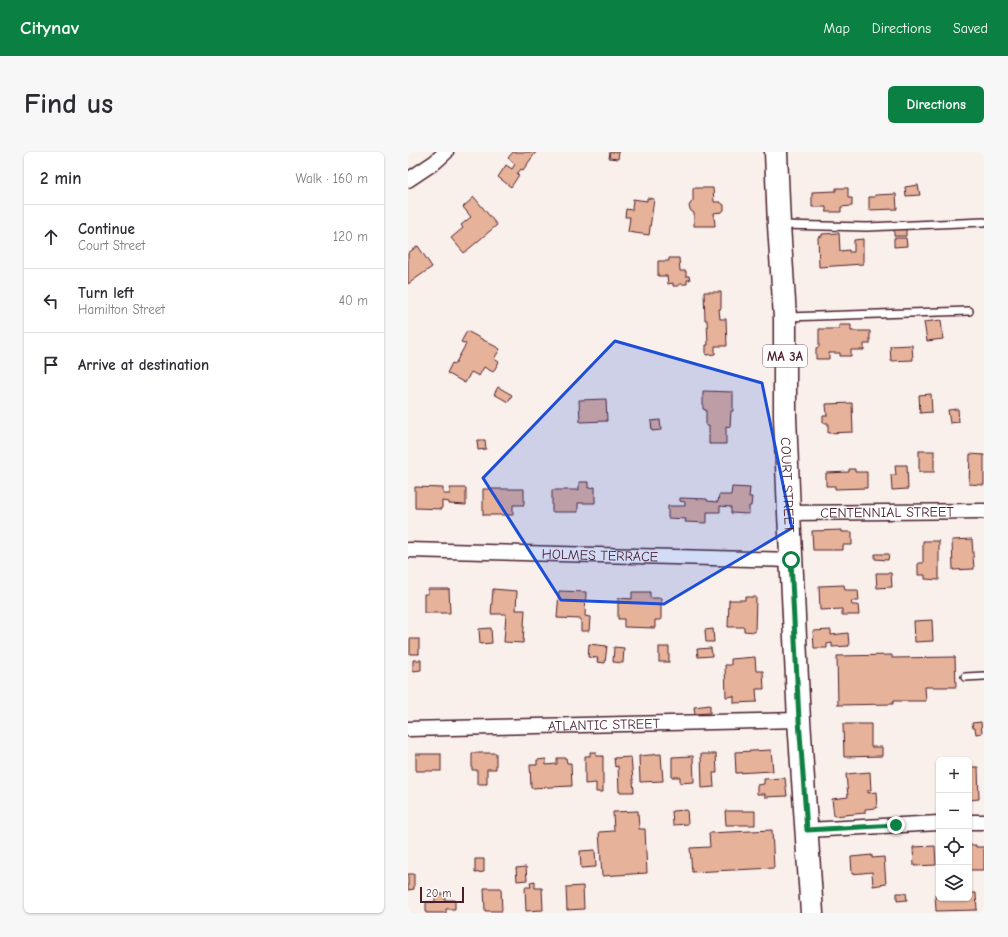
<!DOCTYPE html>
<html lang="en">
<head>
<meta charset="utf-8">
<style>
	body { margin:0; font-family:"Comic Neue",sans-serif; background:#f7f7f7; color:#2b2b33 }
	.controls { position:absolute; right:12px; bottom:12px; display:grid; overflow:hidden; border-radius:6px; box-shadow:0 1px 3px #0004 }
	.controls button { width:36px; height:36px; display:grid; place-items:center; padding:0; border:0; border-bottom:1px solid #e1e1e2; background:#fff; color:#2b2b33; font:20px sans-serif }
	.scale { position:absolute; left:12px; bottom:10px; width:44px; box-sizing:border-box; padding-left:4px; border:2px solid #4a1f2b; border-top:0; font-size:11px; line-height:14px; white-space:nowrap; color:#4a1f2b; -webkit-text-stroke:3px #fff; paint-order:stroke }
	.stop { position:absolute; width:12px; height:12px; margin:-9px; border:3px solid #0b8043; border-radius:50%; background:#fff }
	.stop.end { background:#0b8043; border-color:#fff; box-shadow:0 1px 4px #0008 }
	.list { margin:0; padding:0; list-style:none }
	h2 { display:flex; justify-content:space-between; align-items:center; height:52px; margin:0; padding:0 16px; font-size:17px }
	h2 small { font-size:13px; font-weight:400; color:#7c7c81 }
	.list li { display:grid; grid-template-columns:26px 1fr auto; gap:12px; align-items:center; box-sizing:border-box; height:64px; padding:0 16px; border-top:1px solid #e1e1e2 }
	.list b { display:block; font-size:15px; white-space:nowrap }
	.list p { margin:0; font-size:13px; white-space:nowrap; color:#7c7c81 }
	.list em { font-size:13px; font-style:normal; color:#7c7c81 }
	.icon { flex:none; width:22px; height:22px; fill:none; stroke:currentColor; stroke-width:2; stroke-linecap:round; stroke-linejoin:round }
	.map { position:relative; flex:none; width:576px; height:761px; overflow:hidden; border-radius:6px }
	header { display:flex; align-items:center; gap:24px; box-sizing:border-box; height:56px; padding:0 20px; background:#0b8043; color:#fff }
	header strong { font-size:19px }
	nav { display:flex; gap:22px; margin-inline-start:auto; font-size:14px }
	.intro { display:flex; align-items:center; justify-content:space-between; box-sizing:border-box; height:96px; padding:0 24px }
	h1 { margin:0; font-size:28px }
	.button { padding:10px 18px; border-radius:6px; background:#0b8043; color:#fff; font-size:14px; font-weight:700 }
	main { display:flex; gap:24px; padding:0 24px }
	aside { flex:1; background:#fff; border-radius:6px; box-shadow:0 1px 3px #0004 }
	.map>svg:first-child { display:block }
</style>
</head>
<body>
<header>
<strong>Citynav</strong>
<nav><a>Map</a><a>Directions</a><a>Saved</a></nav>
</header>
<div class="intro"><h1>Find us</h1><a class="button">Directions</a></div>
<main>
<aside>
<h2>2 min<small>Walk · 160 m</small></h2>
<ul class="list">
<li><svg class="icon" aria-label="ahead" viewBox="0 0 24 24"><path d="M12 20V5M6 11l6-6 6 6"/></svg><div><b>Continue</b><p>Court Street</p></div><em>120 m</em></li>
<li><svg class="icon" aria-label="left" viewBox="0 0 24 24"><path d="M17 20v-9H6M10 6l-5 5 5 5"/></svg><div><b>Turn left</b><p>Hamilton Street</p></div><em>40 m</em></li>
<li><svg class="icon" aria-label="arrive" viewBox="0 0 24 24"><path d="M6 21V4h12l-3 4 3 4H6"/></svg><div><b>Arrive at destination</b></div></li>
</ul>
</aside>
<div class="map">
<svg width="576" height="761" viewBox="0 0 576 761">
	<rect width="100%" height="100%" fill="#faf0eb"/>
	<filter id="ink" filterUnits="userSpaceOnUse"><feTurbulence type="fractalNoise" baseFrequency=".025" numOctaves="2"/><feDisplacementMap in="SourceGraphic" scale="8" xChannelSelector="R" yChannelSelector="G"/><feConvolveMatrix kernelMatrix="1 2 1 2 8 2 1 2 1" color-interpolation-filters="sRGB"/></filter>
	<g filter="url(#ink)">
		<g fill="#e7b29a" stroke="#4a1f2b">
			<polygon points="105,0 128,0 115,18 113,17 109,22 111,23 103,35 90,25 98,13 104,17 107,12 100,6"/>
			<polygon points="202,0 211,0 210,7 201,6"/>
			<polygon points="510,33 512,43 498,44 497,35"/>
			<polygon points="285,36 305,36 306,50 312,50 316,53 316,58 314,60 306,61 307,74 286,74 286,61 283,59 281,55 282,52 285,49"/>
			<polygon points="428,36 440,36 440,46 444,46 444,54 433,55 433,60 418,60 418,55 404,55 404,40 428,39"/>
			<polygon points="488,42 489,57 461,58 461,45 467,45 467,43"/>
			<polygon points="66,45 89,73 56,101 43,86 55,76 53,73 63,65 55,55"/>
			<polygon points="239,46 246,47 241,83 220,80 222,65 217,65 218,57 224,58 225,47 239,49"/>
			<polygon points="498,75 498,84 486,84 486,76"/>
			<polygon points="431,81 432,99 441,98 441,100 446,100 446,88 455,87 455,112 411,115 410,85 414,84 414,82"/>
			<polygon points="486,86 498,86 499,94 486,95"/>
			<polygon points="10,94 24,115 0,132 0,101"/>
			<polygon points="261,106 271,106 272,119 278,119 278,124 281,124 282,128 279,128 279,132 271,132 271,134 265,134 265,131 260,132 259,124 250,124 250,109 261,109"/>
			<polygon points="296,140 313,140 313,157 311,157 312,167 318,167 319,194 307,194 307,202 298,203 298,193 300,193 299,168 297,168"/>
			<polygon points="533,168 535,187 519,189 516,170"/>
			<polygon points="431,173 443,173 443,179 462,179 462,192 456,192 456,198 443,198 443,204 432,204 432,201 421,201 421,207 408,207 408,196 411,195 411,177 431,177"/>
			<polygon points="59,179 92,197 86,207 91,210 85,220 76,215 71,224 63,220 57,231 39,221 44,211 47,212 58,192 53,190"/>
			<polygon points="504,193 505,208 483,209 482,194"/>
			<polygon points="90,235 104,243 100,250 86,242"/>
			<polygon points="295,239 325,240 325,259 323,259 322,275 318,274 318,292 301,292 301,274 298,274 298,258 295,257"/>
			<polygon points="523,242 524,260 512,261 511,243"/>
			<polygon points="198,247 199,269 172,270 171,248"/>
			<polygon points="444,251 445,280 420,281 420,271 415,271 415,264 419,264 418,252"/>
			<polygon points="550,257 551,270 542,271 540,258"/>
			<polygon points="252,268 253,278 244,279 243,269"/>
			<polygon points="69,288 77,288 78,297 70,298"/>
			<rect x="511" y="299" width="15" height="21"/>
			<polygon points="562,302 576,303 576,333 561,332"/>
			<polygon points="487,313 499,313 500,337 484,338 483,323 488,323"/>
			<polygon points="441,317 447,317 447,320 459,320 459,336 427,337 427,334 418,334 418,321 441,320"/>
			<polygon points="171,330 180,330 180,336 187,335 187,351 170,351 170,360 144,360 144,338 171,338"/>
			<polygon points="7,335 35,336 35,342 42,342 42,336 58,336 58,353 41,352 41,350 34,349 34,357 7,356"/>
			<polygon points="324,335 342,336 341,345 344,345 343,354 341,354 341,362 323,361 323,355 312,354 312,360 299,360 299,371 277,370 278,367 260,366 260,354 277,354 277,350 272,349 272,346 299,347 299,349 310,350 311,343 323,343"/>
			<polygon points="75,337 116,337 116,353 105,353 105,363 75,363"/>
			<polygon points="434,378 434,380 444,380 444,393 435,393 435,398 405,398 404,379"/>
			<polygon points="564,387 566,417 545,418 544,388"/>
			<polygon points="515,389 531,389 531,428 517,427 517,423 510,423 510,411 515,411"/>
			<polygon points="467,402 481,402 480,408 467,407"/>
			<polygon points="468,421 483,421 484,435 469,436"/>
			<polygon points="436,433 437,438 450,438 451,449 443,449 444,453 450,453 451,463 434,463 434,457 412,458 411,434"/>
			<polygon points="20,437 41,437 42,461 16,461 16,442 20,442"/>
			<polygon points="85,437 109,439 108,458 117,458 115,491 96,490 98,462 83,462"/>
			<polygon points="151,439 178,440 177,464 182,465 181,479 173,479 173,467 149,466"/>
			<polygon points="224,440 242,440 242,446 253,446 253,468 247,468 247,476 216,475 216,467 210,467 210,446 224,447"/>
			<polygon points="337,445 348,445 347,480 336,479 336,475 320,475 321,448 337,448"/>
			<polygon points="524,468 525,489 507,490 506,469"/>
			<polygon points="83,476 84,491 72,492 71,477"/>
			<polygon points="305,477 306,490 298,490 297,478"/>
			<polygon points="423,478 423,483 440,481 441,494 424,495 424,491 419,492 419,496 406,496 405,479"/>
			<rect x="2" y="487" width="9" height="15"/>
			<polygon points="181,492 199,494 197,511 189,510 190,506 180,505"/>
			<polygon points="206,495 216,496 215,511 205,510"/>
			<rect x="251" y="495" width="10" height="15"/>
			<polygon points="303,496 304,504 290,505 289,497"/>
			<polygon points="484,503 484,506 547,505 548,535 517,535 518,549 485,549 485,552 430,553 429,504"/>
			<polygon points="347,505 348,519 355,519 356,537 348,537 349,550 326,551 326,544 318,545 317,513 323,513 323,507"/>
			<polygon points="5,508 13,508 13,518 5,519"/>
			<polygon points="302,553 302,561 287,562 286,555"/>
			<polygon points="573,570 574,581 568,582 567,576 565,576 564,571"/>
			<polygon points="435,572 463,572 463,595 474,595 474,604 436,605"/>
			<polygon points="363,598 365,619 328,621 327,600"/>
			<polygon points="182,600 188,600 188,604 195,604 195,640 188,640 188,631 177,632 177,604 182,604"/>
			<polygon points="64,601 88,601 88,617 79,617 79,632 69,632 69,618 64,618"/>
			<rect x="8" y="602" width="25" height="17"/>
			<polygon points="253,602 255,629 232,630 231,604"/>
			<polygon points="293,602 308,602 309,621 305,621 306,635 294,636"/>
			<polygon points="285,604 286,630 272,631 272,625 264,625 264,605"/>
			<polygon points="223,605 226,640 211,640 210,614 207,615 206,606"/>
			<polygon points="149,606 158,606 159,611 163,611 164,634 123,636 122,613 129,613 129,608 138,607 138,613 149,612"/>
			<polygon points="561,615 570,615 571,647 561,648"/>
			<polygon points="462,620 463,638 460,638 460,641 468,640 469,656 457,657 457,661 426,664 424,647 440,645 438,622"/>
			<polygon points="377,626 379,644 357,645 357,642 349,642 349,633 356,632 356,627"/>
			<polygon points="279,658 280,672 265,673 264,659"/>
			<polygon points="230,659 231,677 237,677 239,721 194,724 191,680 206,679 205,660"/>
			<polygon points="317,659 347,659 347,673 318,673"/>
			<polygon points="364,678 366,716 284,720 282,696 302,695 301,681"/>
			<polygon points="561,693 568,693 568,695 576,695 576,718 561,718"/>
			<polygon points="527,694 528,713 506,714 505,695"/>
			<polygon points="187,698 188,715 173,716 172,699"/>
			<polygon points="464,703 464,706 476,705 478,732 465,734 464,720 444,722 443,705"/>
			<polygon points="67,707 76,707 76,720 67,721"/>
			<polygon points="118,715 119,728 109,729 108,716"/>
			<polygon points="0,722 6,722 6,737 0,738"/>
			<polygon points="127,729 127,736 134,736 135,758 118,759 117,735 123,735 122,730"/>
			<polygon points="175,734 176,757 159,758 158,735"/>
			<polygon points="76,736 93,736 94,759 77,759"/>
			<polygon points="489,741 498,741 499,748 489,749"/>
			<polygon points="561,741 568,741 569,758 528,759 527,743 531,743 531,746 561,746"/>
			<polygon points="27,742 37,742 37,748 47,748 47,757 38,757 38,761 18,761 18,750 27,750"/>
		</g>
		<g fill="none" stroke-linecap="round" stroke-linejoin="round">
			<defs>
				<g id="lane">
					<polyline points="373,73 459,75 576,70"/>
					<polyline points="379,165 561,159"/>
					<polyline points="557,525 576,524"/>
				</g>
				<g id="street">
					<polyline points="0,28 27,10 38,0"/>
					<path id="s1" d="M381 361 576 359"/>
					<path id="s2" d="M0 398 383 408"/>
					<path id="s3" d="M0 577 391 568"/>
					<polyline points="561,670 576,670"/>
					<polyline points="399,678 531,671"/>
				</g>
				<g id="primary">
					<path id="s4" d="M368 0 371 73 377 165V265L381 361 391 568 404 761"/>
				</g>
			</defs>
			<use href="#lane" stroke="#4a1f2b" stroke-width="10"/>
			<use href="#street" stroke="#4a1f2b" stroke-width="17"/>
			<use href="#primary" stroke="#4a1f2b" stroke-width="25"/>
			<use href="#lane" stroke="#fff" stroke-width="7"/>
			<use href="#street" stroke="#fff" stroke-width="14"/>
			<use href="#primary" stroke="#fff" stroke-width="22"/>
		</g>
	</g>
	<g fill="none" stroke-linecap="round" stroke-linejoin="round" filter="url(#ink)">
		<polyline stroke="#0b8043" stroke-width="5" points="383,408 391,568 399,678 488,673"/>
	</g>
	<path fill="#1d4ed8" fill-opacity="0.2" stroke="#1d4ed8" stroke-width="3" stroke-linejoin="round" d="M207 189 354 231 384 376 256 452 153 448 75 326Z"/>
	<g text-anchor="middle" stroke-width="3.5" stroke-linejoin="round" paint-order="stroke">
		<rect fill="#fff" stroke="#80626b" stroke-width="1" x="355" y="193" width="44" height="22" rx="3"/>
		<g font-size="13" font-weight="bold" fill="#4a1f2b">
			<text x="377" y="209">MA 3A</text>
		</g>
		<g font-size="14" fill="#4a1f2b" stroke="#fff">
			<text dy="5" stroke="none"><textPath href="#s4" startOffset="333">COURT STREET</textPath></text>
			<text dy="5" stroke="none"><textPath href="#s1" startOffset="98">CENTENNIAL STREET</textPath></text>
			<text dy="5" stroke="none"><textPath href="#s2" startOffset="192">HOLMES TERRACE</textPath></text>
			<text dy="5" stroke="none"><textPath href="#s3" startOffset="196">ATLANTIC STREET</textPath></text>
		</g>
	</g>
</svg>
<div class="controls">
<button>+</button>
<button>−</button>
<button><svg class="icon" aria-label="locate" viewBox="0 0 24 24"><circle cx="12" cy="12" r="6"/><path d="M12 2v4M12 18v4M2 12h4M18 12h4"/></svg></button>
<button><svg class="icon" aria-label="layers" viewBox="0 0 24 24"><path d="M12 4l9 5-9 5-9-5zM3 14l9 5 9-5"/></svg></button>
</div>
<div class="scale">20 m</div>
<div class="stop" style="left:383px;top:408px"></div>
<div class="stop end" style="left:488px;top:673px"></div>
</div>
</main>
</body>
</html>
